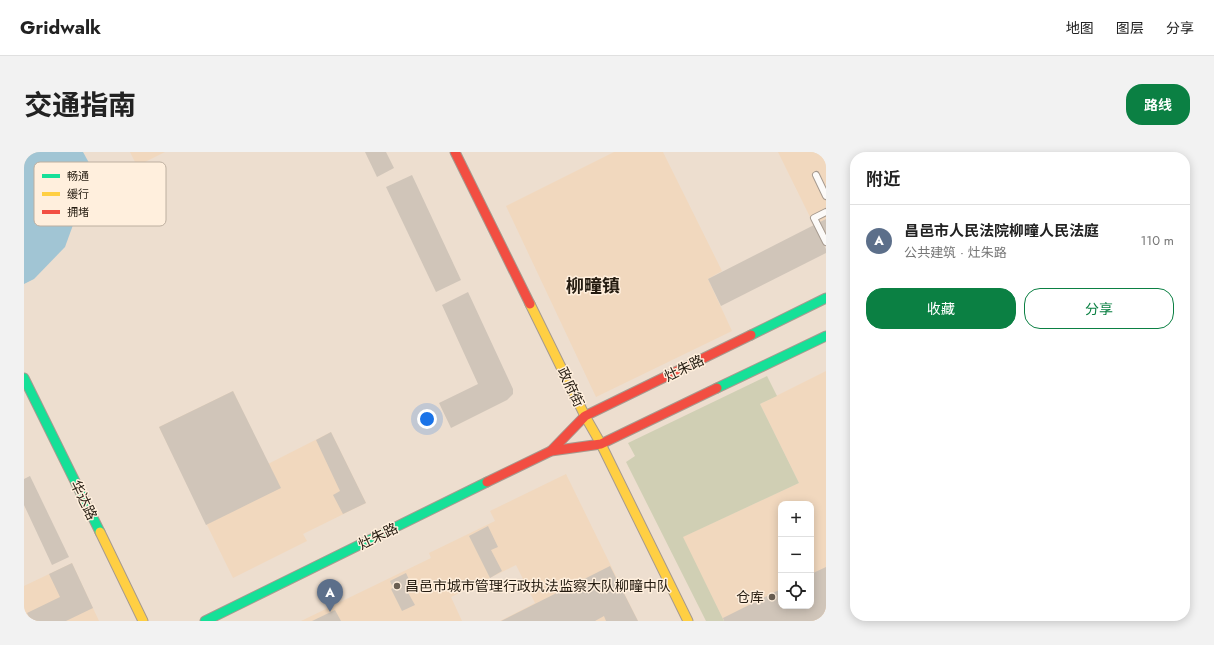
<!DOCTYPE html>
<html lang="zh">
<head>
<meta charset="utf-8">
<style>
	body { margin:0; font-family:Jost,"Noto Sans SC",sans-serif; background:#f2f2f2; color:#222 }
	.controls { position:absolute; right:12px; bottom:12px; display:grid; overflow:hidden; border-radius:8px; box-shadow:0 2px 10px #0003 }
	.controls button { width:36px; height:36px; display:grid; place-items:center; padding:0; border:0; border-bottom:1px solid #e0e0e0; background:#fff; color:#222; font:20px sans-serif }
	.you { position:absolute; left:403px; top:267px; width:14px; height:14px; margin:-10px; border:3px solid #fff; border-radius:50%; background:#1a73e8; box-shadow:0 0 0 6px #1a73e833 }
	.badge { display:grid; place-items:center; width:26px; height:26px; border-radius:50%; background:#0b8043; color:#fff; font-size:13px; font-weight:700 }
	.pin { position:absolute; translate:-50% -33px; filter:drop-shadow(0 1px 2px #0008) }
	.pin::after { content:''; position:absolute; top:21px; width:14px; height:12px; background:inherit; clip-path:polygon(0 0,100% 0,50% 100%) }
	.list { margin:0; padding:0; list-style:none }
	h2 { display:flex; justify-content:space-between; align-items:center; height:52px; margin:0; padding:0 16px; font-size:17px }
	h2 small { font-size:13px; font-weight:400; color:#767676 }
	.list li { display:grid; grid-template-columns:26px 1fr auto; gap:12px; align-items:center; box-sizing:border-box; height:72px; padding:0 16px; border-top:1px solid #e0e0e0 }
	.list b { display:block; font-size:15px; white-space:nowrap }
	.list p { margin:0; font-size:13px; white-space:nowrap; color:#767676 }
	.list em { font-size:13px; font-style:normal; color:#767676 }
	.actions { display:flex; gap:8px; padding:12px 16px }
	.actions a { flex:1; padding:9px 0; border:1px solid #0b8043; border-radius:16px; text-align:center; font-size:14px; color:#0b8043 }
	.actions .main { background:#0b8043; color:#fff }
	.icon { flex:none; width:22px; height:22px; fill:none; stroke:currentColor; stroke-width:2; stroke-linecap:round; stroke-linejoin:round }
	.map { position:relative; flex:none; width:802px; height:469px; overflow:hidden; border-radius:16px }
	header { display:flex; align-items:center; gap:24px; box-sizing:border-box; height:56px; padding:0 20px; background:#fff; border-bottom:1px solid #e0e0e0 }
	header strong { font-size:19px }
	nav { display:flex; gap:22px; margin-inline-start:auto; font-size:14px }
	.intro { display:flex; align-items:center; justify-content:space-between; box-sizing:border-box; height:96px; padding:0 24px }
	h1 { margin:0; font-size:28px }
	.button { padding:10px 18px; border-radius:16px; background:#0b8043; color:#fff; font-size:14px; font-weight:700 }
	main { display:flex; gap:24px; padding:0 24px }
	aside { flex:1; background:#fff; border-radius:16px; box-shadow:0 2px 10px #0003 }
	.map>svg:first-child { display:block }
</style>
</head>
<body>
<header>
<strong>Gridwalk</strong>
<nav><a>地图</a><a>图层</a><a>分享</a></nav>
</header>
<div class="intro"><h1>交通指南</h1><a class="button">路线</a></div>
<main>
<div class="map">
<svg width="802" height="469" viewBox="0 0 802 469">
	<rect width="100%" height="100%" fill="#eddecf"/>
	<g fill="#f1d8be" fill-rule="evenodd">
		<polygon points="106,0 141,0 113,14"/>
		<polygon points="590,0 639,0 698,119 684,127 708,179 572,245 482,54"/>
		<polygon points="754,0 802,0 802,67 790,73"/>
		<path d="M802 219V469H700L658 385 775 331 736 252ZM757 352H787V454H757Z"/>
		<polygon points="209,239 244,312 307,280 342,351 279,382 283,389 209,426 135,275"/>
		<polygon points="542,322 614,469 476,469 511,451 492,413 427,445 438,469 277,469 407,406 405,401 471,369 466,359"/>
		<polygon points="48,411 75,469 0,469 0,434"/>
	</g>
	<polygon fill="#d0cfb4" points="743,224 753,244 736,252 775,331 659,385 700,469 682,469 602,310 611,304 604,291"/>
	<polygon fill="#a1c5d4" points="0,0 59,0 69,18 41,95 10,127 0,132"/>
	<g fill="#d0c5b9">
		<polygon points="341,0 362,0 370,16 353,25"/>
		<polygon points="388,23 437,128 412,140 362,35"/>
		<polygon points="802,67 802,82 796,70"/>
		<polygon points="790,73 802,97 802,101 697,154 684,127"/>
		<polygon points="444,140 489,237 489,242 483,248 427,276 415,251 454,232 418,153"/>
		<polygon points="209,239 257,336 182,373 135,275"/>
		<polygon points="307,280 342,351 319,362 309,343 316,339 292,288"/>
		<polygon points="6,324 45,405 28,413 0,353 0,327"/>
		<polygon points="464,374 474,395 467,398 478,419 466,426 445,384"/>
		<polygon points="48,411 69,456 42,469 7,469 3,461 36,445 25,422"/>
		<polygon points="586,414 614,469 582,469 580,464 571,469 477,469"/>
		<polygon points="802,415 802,469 700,469 699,466 757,437 757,454 787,454 787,422"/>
		<polygon points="382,421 388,434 382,437 391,453 378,459 367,437 369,436 366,429"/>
		<polygon points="311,458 317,469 288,469"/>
	</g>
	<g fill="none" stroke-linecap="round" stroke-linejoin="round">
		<defs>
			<g id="lane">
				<polyline points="792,23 802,44"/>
				<polyline points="802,60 790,66 802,90"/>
			</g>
			<g id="fast">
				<polyline points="727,183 802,146"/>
				<polyline points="0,226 76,380"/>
				<polyline points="693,236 802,184"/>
				<polyline points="181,469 463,330"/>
			</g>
			<g id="slow">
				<polyline points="506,152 561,264 577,292 664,469"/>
				<polyline points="76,380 119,469"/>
			</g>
			<g id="jam">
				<polyline points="431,0 506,152"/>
				<polyline points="527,299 561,264 727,183"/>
				<polyline points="463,330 527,299 577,292 693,236"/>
			</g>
		</defs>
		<use href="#lane" stroke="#a69a8f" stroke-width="8"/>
		<use href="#fast" stroke="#a69a8f" stroke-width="11"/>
		<use href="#slow" stroke="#a69a8f" stroke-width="11"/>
		<use href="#jam" stroke="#a69a8f" stroke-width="11"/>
		<use href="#lane" stroke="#fcfaf8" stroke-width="6"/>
		<use href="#fast" stroke="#16e098" stroke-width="9"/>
		<use href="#slow" stroke="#ffcf43" stroke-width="9"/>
		<use href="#jam" stroke="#f24e42" stroke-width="9"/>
	</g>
	<g fill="#6a5f53" stroke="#ffefdd" stroke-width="1.5">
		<circle cx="373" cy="434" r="4"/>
		<circle cx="748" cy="445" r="4"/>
	</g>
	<g text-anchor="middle" stroke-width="3" stroke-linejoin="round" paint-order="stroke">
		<g font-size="14" fill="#241b10" stroke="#ffefdd">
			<text transform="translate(660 216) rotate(-26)" y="5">灶朱路</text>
			<text transform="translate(547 235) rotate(64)" y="5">政府街</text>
			<text transform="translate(60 348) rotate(64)" y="5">华达路</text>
			<text transform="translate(354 384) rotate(-26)" y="5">灶朱路</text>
		</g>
		<g font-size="14" fill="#241b10" stroke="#ffefdd" text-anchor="start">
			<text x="381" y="439">昌邑市城市管理行政执法监察大队柳疃中队</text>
			<text x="740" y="450" text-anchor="end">仓库</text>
		</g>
		<g font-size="18" font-weight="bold" fill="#241b10" stroke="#ffefdd">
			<text x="569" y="140">柳疃镇</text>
		</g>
	</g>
	<rect x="10" y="10" width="132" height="64" rx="6" fill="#ffefdd" stroke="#bdafa0" stroke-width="1"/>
	<rect x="18" y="22" width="18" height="4" fill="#16e098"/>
	<rect x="18" y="40" width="18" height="4" fill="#ffcf43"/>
	<rect x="18" y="58" width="18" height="4" fill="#f24e42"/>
	<g font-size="11" fill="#241b10">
		<text x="43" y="28">畅通</text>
		<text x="43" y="46">缓行</text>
		<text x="43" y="64">拥堵</text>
	</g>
</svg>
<div class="controls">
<button>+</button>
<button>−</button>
<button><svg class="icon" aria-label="locate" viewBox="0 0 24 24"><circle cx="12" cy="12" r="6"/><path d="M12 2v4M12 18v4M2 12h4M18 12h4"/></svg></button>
</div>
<div class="you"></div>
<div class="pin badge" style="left:306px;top:460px;background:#5c6f8a">A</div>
</div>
<aside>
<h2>附近<small></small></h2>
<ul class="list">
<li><span class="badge" style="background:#5c6f8a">A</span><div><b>昌邑市人民法院柳疃人民法庭</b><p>公共建筑 · 灶朱路</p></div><em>110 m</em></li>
</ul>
<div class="actions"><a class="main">收藏</a><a>分享</a></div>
</aside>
</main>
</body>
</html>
